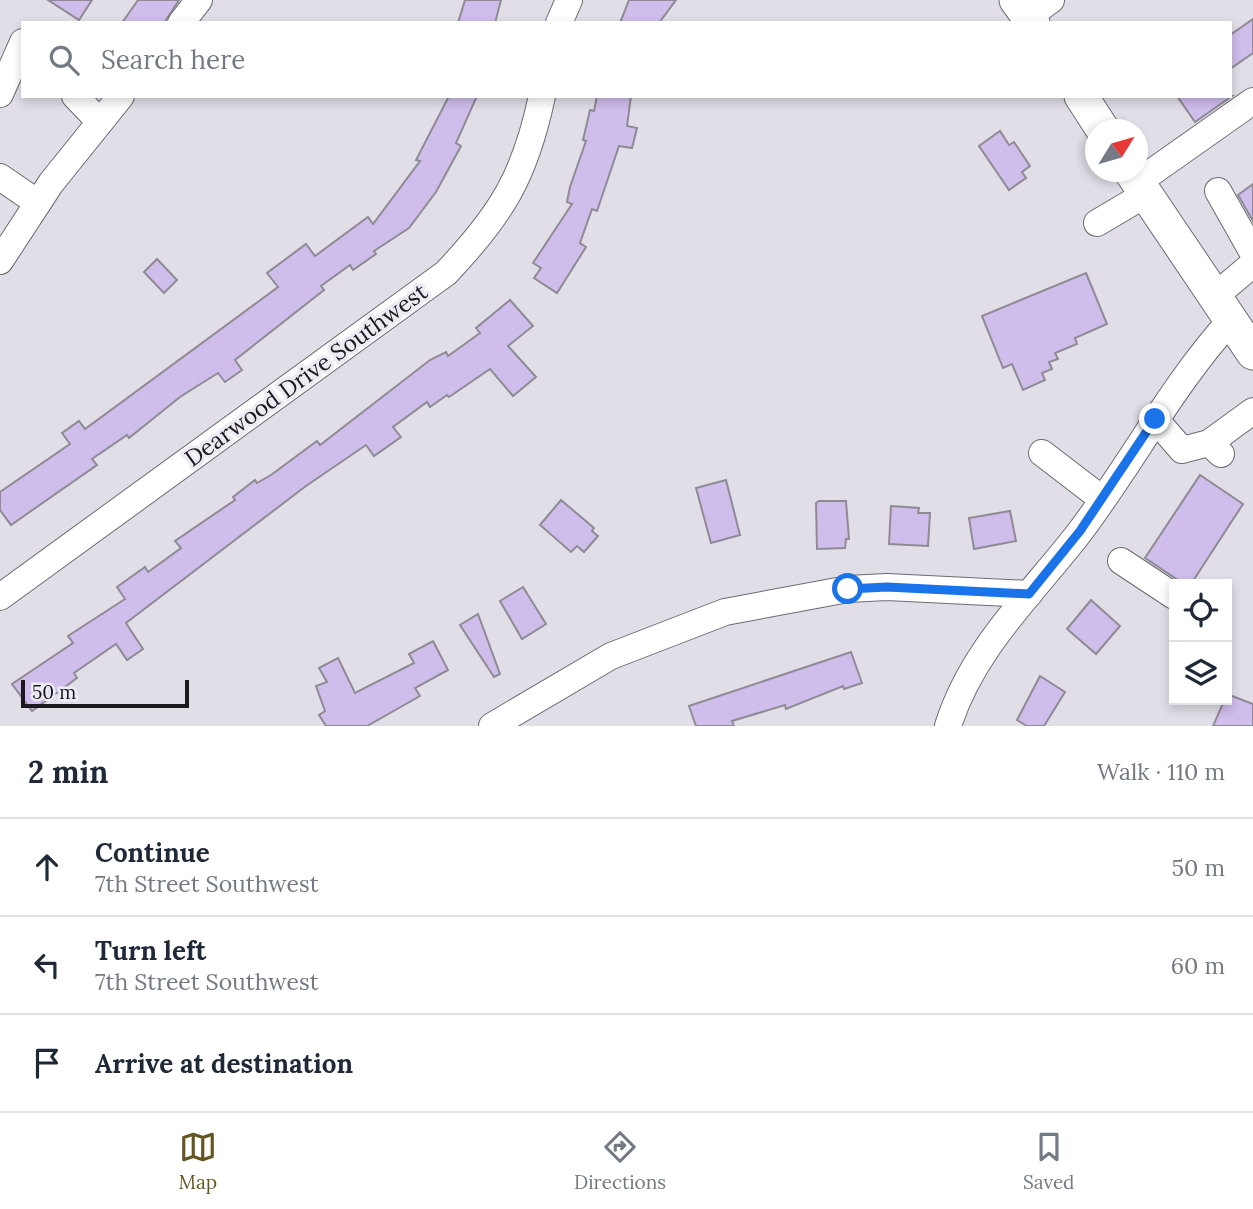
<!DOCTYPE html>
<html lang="en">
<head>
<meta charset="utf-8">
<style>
	body { margin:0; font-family:Lora,serif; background:#f2f2f3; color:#1f2937 }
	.controls { position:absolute; right:21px; bottom:21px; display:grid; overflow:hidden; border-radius:0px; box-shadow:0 4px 10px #0003 }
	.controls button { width:63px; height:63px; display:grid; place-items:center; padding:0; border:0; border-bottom:2px solid #e0e1e3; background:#fff; color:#1f2937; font:35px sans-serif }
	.compass { position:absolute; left:1085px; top:119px; width:63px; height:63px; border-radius:50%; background:#fff; box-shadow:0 4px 10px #0003; rotate:53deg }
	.scale { position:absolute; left:21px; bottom:18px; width:168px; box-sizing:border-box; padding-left:7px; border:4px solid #1b191d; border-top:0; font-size:19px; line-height:24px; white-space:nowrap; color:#1b191d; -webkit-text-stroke:5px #efebf5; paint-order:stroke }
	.stop { position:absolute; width:21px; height:21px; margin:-16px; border:5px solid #1a73e8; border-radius:50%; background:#fff }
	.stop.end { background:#1a73e8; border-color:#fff; box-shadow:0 2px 7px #0008 }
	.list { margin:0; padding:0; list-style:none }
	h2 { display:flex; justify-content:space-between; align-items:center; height:91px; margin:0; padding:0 28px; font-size:30px }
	h2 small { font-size:23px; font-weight:400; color:#747a83 }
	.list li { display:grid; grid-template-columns:46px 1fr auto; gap:21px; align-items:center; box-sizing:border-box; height:98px; padding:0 28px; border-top:2px solid #e0e1e3 }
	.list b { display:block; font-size:26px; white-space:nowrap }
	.list p { margin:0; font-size:23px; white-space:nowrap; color:#747a83 }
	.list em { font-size:23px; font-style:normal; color:#747a83 }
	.icon { flex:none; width:38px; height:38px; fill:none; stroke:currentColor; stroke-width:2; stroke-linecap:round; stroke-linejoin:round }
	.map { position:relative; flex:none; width:1253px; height:726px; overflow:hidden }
	.search { position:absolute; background:#fff; box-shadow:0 4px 10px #0003; left:21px; right:21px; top:21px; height:77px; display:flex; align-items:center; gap:18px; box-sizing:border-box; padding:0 24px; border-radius:0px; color:#747a83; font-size:26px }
	.sheet { height:385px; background:#fff }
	nav { display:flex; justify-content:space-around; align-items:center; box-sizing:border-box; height:98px; border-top:2px solid #e0e1e3; background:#fff; font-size:19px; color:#747a83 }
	nav a { display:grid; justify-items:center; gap:4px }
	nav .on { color:#645623 }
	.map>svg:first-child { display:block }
</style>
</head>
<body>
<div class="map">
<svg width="1253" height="726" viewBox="0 0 1253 726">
	<rect width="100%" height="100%" fill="#e2dee8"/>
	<g fill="#cfbdec" stroke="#8e8b94" stroke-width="2">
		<polygon points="48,0 92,0 79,20"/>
		<polygon points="138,0 179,0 164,23 122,23"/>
		<polygon points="465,0 501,0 495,23 458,23"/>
		<polygon points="629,0 676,0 659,23 620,23"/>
		<polygon points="1253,19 1253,53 1230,69 1230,35"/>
		<polygon points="449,96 477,96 456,143 461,146 436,192 409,228 374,251 376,254 353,270 350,265 321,286 324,290 235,360 242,370 225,382 218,373 180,397 129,438 127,435 92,459 97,465 11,525 0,510 0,492 70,444 62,433 79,421 85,429 278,287 267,273 306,244 315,256 368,217 373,224 420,161 416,160"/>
		<polygon points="597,96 631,96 627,126 637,128 632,148 619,146 597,211 592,209 580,243 586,247 557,293 534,278 541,268 533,263 572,204 567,202 570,187 586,141 583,140 590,110 594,111"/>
		<polygon points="1177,96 1232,96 1195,122"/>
		<polygon points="1000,131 1009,145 1014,142 1030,166 1022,172 1026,178 1009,190 979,146"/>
		<polygon points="1253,184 1253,221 1238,195"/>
		<polygon points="157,259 177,280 164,293 144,272"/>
		<polygon points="1086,273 1107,324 1075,338 1077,344 1055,353 1058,359 1049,362 1052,369 1042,373 1045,380 1023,390 1012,364 1003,368 982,316"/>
		<polygon points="510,300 533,326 508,346 536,377 513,396 490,369 449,397 447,395 430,407 427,402 393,427 401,437 374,456 366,445 306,486 126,623 143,649 127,660 116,644 74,673 77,678 32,711 12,684 73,643 68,636 125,599 117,587 145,567 148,572 181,548 175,541 235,500 233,497 255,480 257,483 271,475 317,441 320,445 430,360 446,352 448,356 480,333 476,328"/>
		<polygon points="1200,475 1243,504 1191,584 1184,584 1145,558"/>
		<polygon points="726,480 740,535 711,543 696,488"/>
		<polygon points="561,500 594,528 592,531 598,536 584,552 577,546 571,552 540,525"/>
		<polygon points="819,501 846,501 849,539 846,539 845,548 817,549 816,503"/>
		<polygon points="891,506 919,508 918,513 930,513 928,546 889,544"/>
		<polygon points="1010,511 1016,541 974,549 969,518"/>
		<polygon points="523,587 546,624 522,639 500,601"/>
		<polygon points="1091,600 1120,626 1096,654 1067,629"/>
		<polygon points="478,614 500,674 494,677 460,625"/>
		<polygon points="433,641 448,670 415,688 420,696 367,726 326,726 319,715 325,711 316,686 327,682 319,668 338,658 355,693 414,663 409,654"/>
		<polygon points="851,652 862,683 844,689 843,686 786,709 785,705 732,721 734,726 696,726 689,706"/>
		<polygon points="1040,676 1065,692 1044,726 1027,726 1017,720"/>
		<polygon points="1227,694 1253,704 1253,726 1213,726"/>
	</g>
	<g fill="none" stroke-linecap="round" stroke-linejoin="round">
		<defs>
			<g id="minor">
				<polyline points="1029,16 1051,0"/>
				<polyline points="181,23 199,0"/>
				<polyline points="559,23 569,0"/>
				<polyline points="0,94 23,42"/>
				<polyline points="75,96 100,122"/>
				<polyline points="0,177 38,203"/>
				<polyline points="1138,182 1253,101"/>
				<polyline points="1218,191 1253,253"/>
				<polyline points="1097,223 1146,194"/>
				<polyline points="0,261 51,183 121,96"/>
				<polyline points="1215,296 1253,264"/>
				<polyline points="1155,419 1182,450 1209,443"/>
				<polyline points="1042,453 1102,499"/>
				<polyline points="1221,454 1209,443 1253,411"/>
				<polyline points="1121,561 1174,596"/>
				<path d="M0 597 446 273C502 214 525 176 542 96"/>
				<polyline points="492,726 611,656 725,612 848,589 887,587 1029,594"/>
				<path d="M948 726C972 649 1031 595 1079 533 1132 463 1172 385 1231 320"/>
			</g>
			<g id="major">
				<polyline points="1016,0 1033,23"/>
				<polyline points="1081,96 1103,130"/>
				<polyline points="1131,172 1253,353"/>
			</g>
		</defs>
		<use href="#minor" stroke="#6d6a73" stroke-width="28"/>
		<use href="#major" stroke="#6d6a73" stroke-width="35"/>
		<use href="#minor" stroke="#fff" stroke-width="26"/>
		<use href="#major" stroke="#fff" stroke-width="33"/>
	</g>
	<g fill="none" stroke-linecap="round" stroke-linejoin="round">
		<polyline stroke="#1a73e8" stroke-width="9" points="848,589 887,587 1029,594 1080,531 1155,419"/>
	</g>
	<g text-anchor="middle" stroke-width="7" stroke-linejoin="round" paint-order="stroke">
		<g font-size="23" fill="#1b191d" stroke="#efebf5">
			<text transform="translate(306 375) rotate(-36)" y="8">Dearwood Drive Southwest</text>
		</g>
	</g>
</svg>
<div class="controls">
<button><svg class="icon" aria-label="locate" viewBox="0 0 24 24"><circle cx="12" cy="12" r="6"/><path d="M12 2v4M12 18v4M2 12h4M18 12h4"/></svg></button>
<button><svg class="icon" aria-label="layers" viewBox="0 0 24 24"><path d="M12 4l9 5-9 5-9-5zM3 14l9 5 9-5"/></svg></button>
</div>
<svg class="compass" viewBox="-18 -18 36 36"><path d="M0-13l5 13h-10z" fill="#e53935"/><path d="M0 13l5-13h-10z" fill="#747a83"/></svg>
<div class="scale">50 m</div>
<div class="stop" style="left:848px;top:589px"></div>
<div class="stop end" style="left:1155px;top:419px"></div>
<div class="search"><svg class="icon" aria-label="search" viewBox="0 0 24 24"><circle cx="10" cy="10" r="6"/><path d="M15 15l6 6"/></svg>Search here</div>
</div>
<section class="sheet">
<h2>2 min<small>Walk · 110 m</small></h2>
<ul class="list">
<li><svg class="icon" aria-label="ahead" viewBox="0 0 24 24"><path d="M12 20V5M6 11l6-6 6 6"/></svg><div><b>Continue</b><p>7th Street Southwest</p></div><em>50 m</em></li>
<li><svg class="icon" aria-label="left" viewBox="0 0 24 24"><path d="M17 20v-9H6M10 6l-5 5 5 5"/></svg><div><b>Turn left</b><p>7th Street Southwest</p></div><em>60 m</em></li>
<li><svg class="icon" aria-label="arrive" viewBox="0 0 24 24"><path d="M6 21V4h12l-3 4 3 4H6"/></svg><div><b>Arrive at destination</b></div></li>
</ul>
</section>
<nav>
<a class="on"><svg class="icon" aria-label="map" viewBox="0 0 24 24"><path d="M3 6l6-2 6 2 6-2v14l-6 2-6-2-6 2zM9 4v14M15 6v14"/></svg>Map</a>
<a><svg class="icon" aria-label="directions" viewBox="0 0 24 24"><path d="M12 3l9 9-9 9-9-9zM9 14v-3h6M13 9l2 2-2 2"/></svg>Directions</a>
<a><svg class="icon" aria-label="saved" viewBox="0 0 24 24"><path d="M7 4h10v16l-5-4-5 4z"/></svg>Saved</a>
</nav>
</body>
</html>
